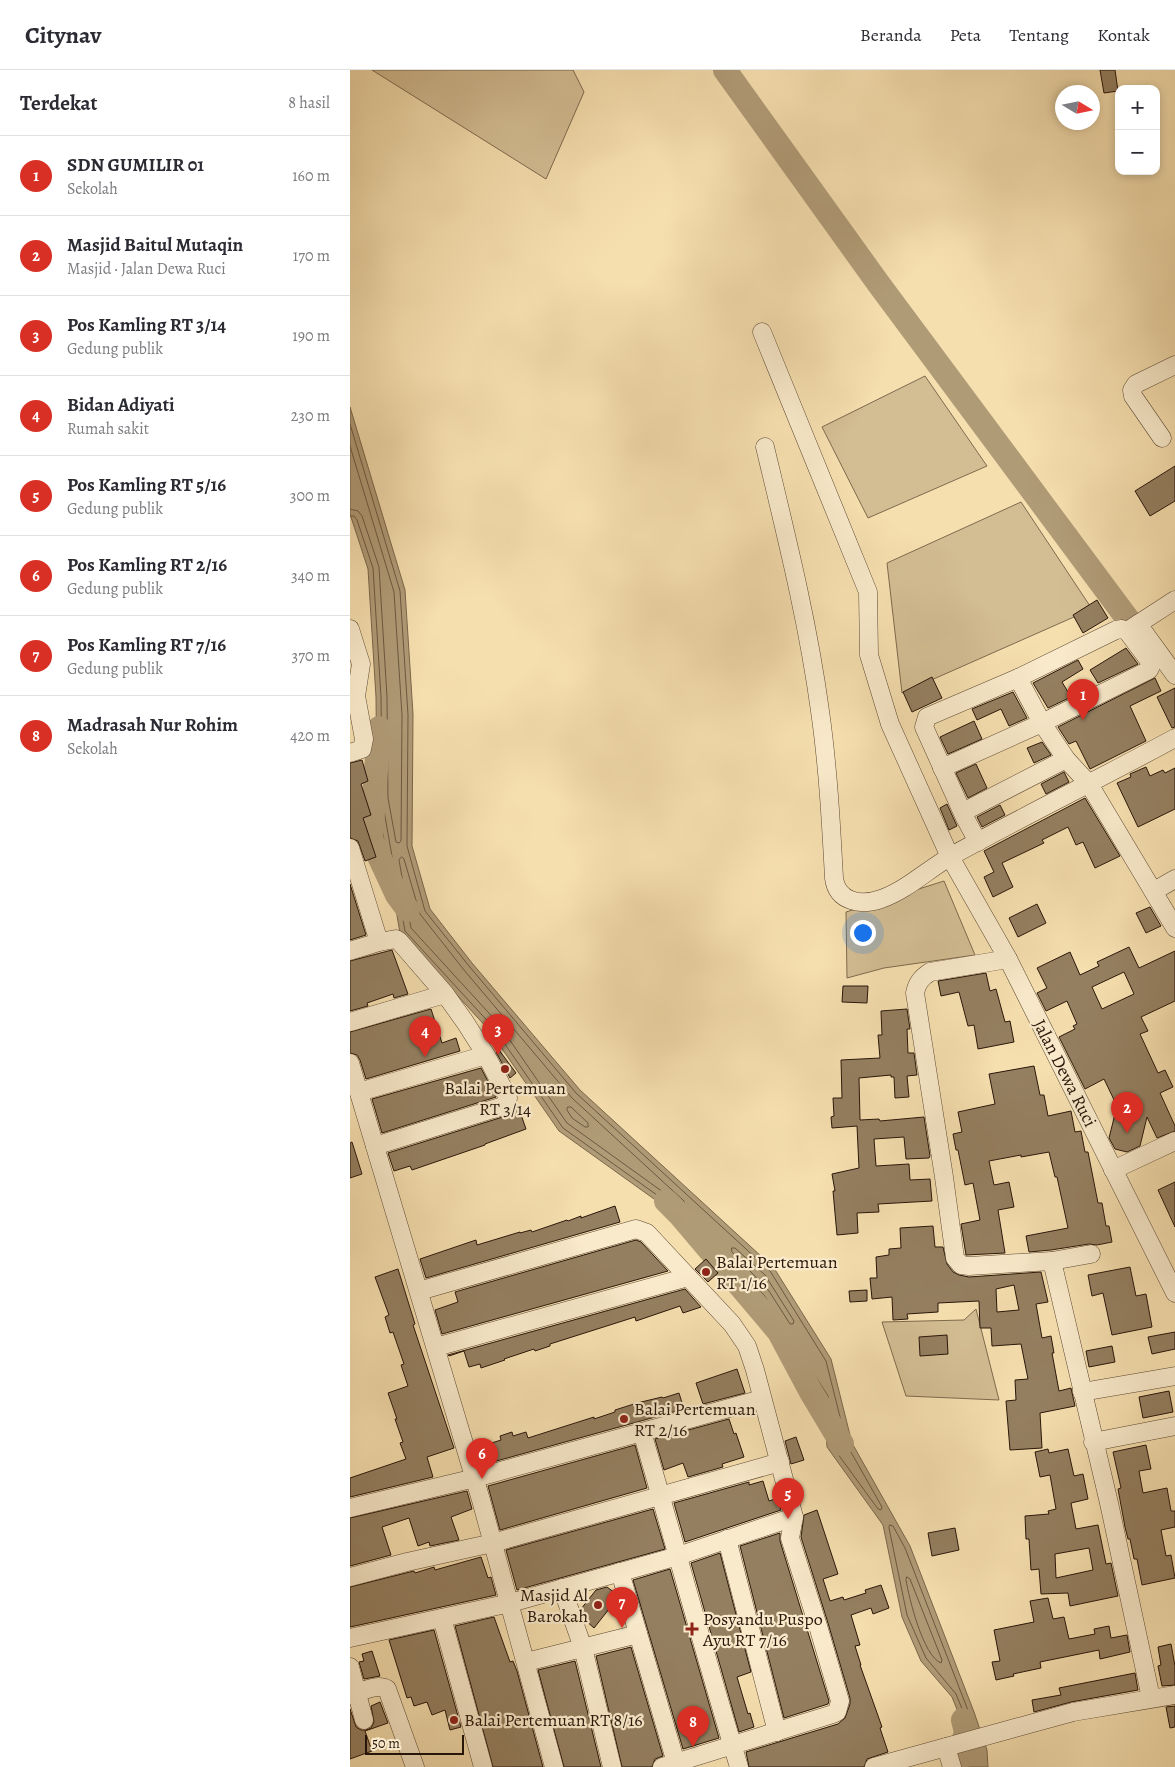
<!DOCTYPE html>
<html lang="id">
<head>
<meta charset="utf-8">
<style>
	body { margin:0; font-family:Alegreya,serif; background:#f7f7f7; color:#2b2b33 }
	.controls { position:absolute; right:15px; top:15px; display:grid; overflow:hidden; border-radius:10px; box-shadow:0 2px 8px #0003 }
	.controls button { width:45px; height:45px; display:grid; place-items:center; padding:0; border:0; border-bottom:1px solid #e1e1e2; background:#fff; color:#2b2b33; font:25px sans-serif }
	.compass { position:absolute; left:705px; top:15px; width:45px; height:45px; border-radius:50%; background:#fff; box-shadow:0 2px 8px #0003; rotate:100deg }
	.scale { position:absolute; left:15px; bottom:12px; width:99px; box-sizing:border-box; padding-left:5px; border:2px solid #29160a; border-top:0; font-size:14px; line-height:18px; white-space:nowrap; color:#29160a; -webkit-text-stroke:4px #f9eacb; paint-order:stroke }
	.you { position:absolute; left:512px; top:862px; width:18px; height:18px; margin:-12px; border:4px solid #fff; border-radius:50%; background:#1a73e8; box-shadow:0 0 0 8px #1a73e833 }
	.badge { display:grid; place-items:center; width:32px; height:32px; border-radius:50%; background:#d93025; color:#fff; font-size:16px; font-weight:700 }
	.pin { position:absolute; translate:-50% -41px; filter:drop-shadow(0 1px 2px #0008) }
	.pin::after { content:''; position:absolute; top:26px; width:18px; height:15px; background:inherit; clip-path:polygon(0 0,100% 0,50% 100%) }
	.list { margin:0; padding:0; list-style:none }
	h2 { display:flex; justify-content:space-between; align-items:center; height:65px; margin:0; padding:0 20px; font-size:21px }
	h2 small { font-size:16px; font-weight:400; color:#7c7c81 }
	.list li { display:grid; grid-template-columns:32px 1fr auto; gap:15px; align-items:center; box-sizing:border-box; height:80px; padding:0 20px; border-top:1px solid #e1e1e2 }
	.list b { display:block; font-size:19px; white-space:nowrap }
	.list p { margin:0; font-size:16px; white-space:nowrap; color:#7c7c81 }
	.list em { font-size:16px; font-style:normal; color:#7c7c81 }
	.map { position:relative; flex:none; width:825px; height:1697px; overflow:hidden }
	header { display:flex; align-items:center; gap:30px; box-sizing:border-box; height:70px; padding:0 25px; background:#fff; border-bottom:1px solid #e1e1e2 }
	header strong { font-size:24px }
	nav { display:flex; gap:28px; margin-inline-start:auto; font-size:18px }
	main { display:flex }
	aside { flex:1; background:#fff }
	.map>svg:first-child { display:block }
</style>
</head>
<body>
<header>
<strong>Citynav</strong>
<nav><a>Beranda</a><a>Peta</a><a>Tentang</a><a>Kontak</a></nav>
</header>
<main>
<aside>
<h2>Terdekat<small>8 hasil</small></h2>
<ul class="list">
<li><span class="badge">1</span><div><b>SDN GUMILIR 01</b><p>Sekolah</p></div><em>160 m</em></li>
<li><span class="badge">2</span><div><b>Masjid Baitul Mutaqin</b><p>Masjid · Jalan Dewa Ruci</p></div><em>170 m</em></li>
<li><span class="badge">3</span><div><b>Pos Kamling RT 3/14</b><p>Gedung publik</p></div><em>190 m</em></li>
<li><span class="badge">4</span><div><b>Bidan Adiyati</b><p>Rumah sakit</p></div><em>230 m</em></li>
<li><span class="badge">5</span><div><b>Pos Kamling RT 5/16</b><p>Gedung publik</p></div><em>300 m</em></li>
<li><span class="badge">6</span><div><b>Pos Kamling RT 2/16</b><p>Gedung publik</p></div><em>340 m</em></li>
<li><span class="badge">7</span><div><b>Pos Kamling RT 7/16</b><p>Gedung publik</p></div><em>370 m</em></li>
<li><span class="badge">8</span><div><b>Madrasah Nur Rohim</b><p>Sekolah</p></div><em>420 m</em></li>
</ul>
</aside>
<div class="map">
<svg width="825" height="1697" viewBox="0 0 825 1697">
	<rect width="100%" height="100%" fill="#f6dfaf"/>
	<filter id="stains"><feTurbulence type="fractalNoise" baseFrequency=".004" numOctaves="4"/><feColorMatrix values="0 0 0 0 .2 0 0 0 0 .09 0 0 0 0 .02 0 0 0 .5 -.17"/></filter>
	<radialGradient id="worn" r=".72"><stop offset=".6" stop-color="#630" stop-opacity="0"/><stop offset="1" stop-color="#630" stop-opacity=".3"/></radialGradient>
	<g fill="#d3bd93" stroke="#7e6a4e">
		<polygon points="22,0 223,0 234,22 196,109"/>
		<polygon points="575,306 637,396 518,448 472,357"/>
		<polygon points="671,432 742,539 552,623 537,493"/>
		<polygon points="594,811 625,885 534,898 497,908 496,842"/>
		<polygon points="626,1239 649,1330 556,1326 532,1252 614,1250"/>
	</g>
	<polygon fill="#b09b77" stroke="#7a664b" points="0,337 55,520 63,644 62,776 80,839 122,893 230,1020 424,1198 481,1289 502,1373 560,1476 624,1642 637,1680 638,1697 618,1697 612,1652 602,1627 571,1591 552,1547 533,1455 477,1377 474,1328 410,1228 346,1159 209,1061 139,960 50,863 27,729 26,627 18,499 0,444"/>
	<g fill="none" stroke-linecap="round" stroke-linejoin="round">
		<g stroke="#6c5840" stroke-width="1">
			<polyline points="0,354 50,521 58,645 57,776 75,841 119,896 226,1023 420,1201 476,1291 497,1375 532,1437 531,1440 528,1439 482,1376 478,1326 414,1225 349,1155 213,1058 143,957 55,861 32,729 31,627 23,498 7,450 4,446 0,446"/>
			<polyline points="0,376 44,522 52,645 51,771 49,773 46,772 38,728 37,627 29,497 12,446 8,441 0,439"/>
			<polygon points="52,787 54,789 70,844 114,900 222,1028 334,1131 334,1135 331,1135 217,1053 148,953 61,858 49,790"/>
			<polygon points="218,1037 221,1037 238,1053 238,1057 235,1057 222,1048 217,1040"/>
			<polygon points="382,1178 385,1178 415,1205 444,1251 443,1254 440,1254 419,1221 382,1182"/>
			<polygon points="540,1455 543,1456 555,1478 619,1643 618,1647 615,1646 606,1624 576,1588 557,1545 539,1458"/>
			<path d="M557 1507 560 1509 592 1590 591 1593C573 1586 559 1528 556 1510Z"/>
		</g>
		<g stroke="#b09b77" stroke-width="24">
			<polyline points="375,0 528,213 797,575"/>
			<polyline points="29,658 21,769 47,825 58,840"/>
			<polyline points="316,1131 330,1145 429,1262 461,1322 492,1374"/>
			<polyline points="606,1697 616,1662 613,1650"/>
		</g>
	</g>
	<g fill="#947f60" stroke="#29160a" fill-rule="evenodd">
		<polygon points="750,0 765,0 768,21 754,23"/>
		<polygon points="825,396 825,431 800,446 785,421"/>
		<polygon points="747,530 758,548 733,563 723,545"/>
		<polygon points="776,578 788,594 748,613 740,600"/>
		<polygon points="728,590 733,599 712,612 721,627 698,638 683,613"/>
		<polygon points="582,607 592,628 562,642 553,622"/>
		<polygon points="805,608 811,621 780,636 796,671 740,699 726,671 719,674 708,657"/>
		<polygon points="825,618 825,657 822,658 807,627"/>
		<polygon points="663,622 677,648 659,656 651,639 627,650 622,639"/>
		<polygon points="624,651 632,669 598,684 590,667"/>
		<polygon points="692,672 701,685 684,693 677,678"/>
		<polygon points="12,690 18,711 11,714 21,745 13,748 26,787 15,791 8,771 0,768 0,693"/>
		<polygon points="626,694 637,718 618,728 606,703"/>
		<polygon points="796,697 800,706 813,700 815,703 825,698 825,739 788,757 767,713 781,707 780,704"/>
		<polygon points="714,702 719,712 696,724 691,714"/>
		<polygon points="735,728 770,786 745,798 733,772 726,775 718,757 692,770 694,773 652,793 663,817 643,827 634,807 644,802 634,781"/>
		<polygon points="597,734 607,756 599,760 590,738"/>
		<polygon points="650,735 655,745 632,757 627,747"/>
		<polygon points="0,814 16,865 0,870"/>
		<polygon points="687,834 696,853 668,867 659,848"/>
		<polygon points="800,837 811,856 796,863 786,843"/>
		<path d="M779 877 789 898 825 881V931L791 947 798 961 790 964 808 1003 815 1000 823 1017 810 1023 825 1056V1061L807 1068 797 1047 790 1076 777 1082 765 1079 759 1068 767 1036 754 1009 735 1019 709 967 725 959 723 956 727 954 717 931 696 941 687 923 697 918 687 898 720 882 730 905 749 896 747 892ZM774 902 784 924 752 939 742 917Z"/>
		<polygon points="42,880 58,924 44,928 43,924 17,933 18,936 0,941 0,891"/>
		<polygon points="636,903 640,921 646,919 655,952 660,951 664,972 628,979 624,955 618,956 609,922 591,926 588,911"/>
		<polygon points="493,916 518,916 517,933 492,932"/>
		<polygon points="81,939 92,973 106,968 110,981 16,1009 10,990 7,985 0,983 0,962"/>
		<polygon points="557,939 560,959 557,959 558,983 564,983 567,1005 557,1006 559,1027 545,1028 544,1007 541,1007 541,1005 509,1008 510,1050 529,1049 530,1051 574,1047 580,1086 579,1088 556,1089 554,1067 524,1069 526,1096 559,1094 560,1110 580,1109 582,1131 528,1134 529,1142 507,1143 508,1163 487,1165 483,1121 485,1121 482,1104 509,1098 507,1056 482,1058 481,1047 484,1046 483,1028 492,1028 491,990 530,988 528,965 532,965 531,941"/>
		<polygon points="149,980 166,1003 160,1008 146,982"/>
		<polygon points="684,996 690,1025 694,1025 698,1046 721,1041 725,1062 731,1061 735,1082 738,1082 748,1133 752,1133 756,1156 759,1156 762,1172 747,1175 739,1174 701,1180 679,1182 676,1166 718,1158 707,1107 705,1107 699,1082 671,1087 671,1085 639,1091 644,1115 659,1112 664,1137 648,1140 655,1183 616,1185 611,1154 630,1150 623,1113 615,1115 608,1080 606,1080 603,1064 612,1062 608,1042 645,1034 639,1004"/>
		<polygon points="131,998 146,1027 32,1063 22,1029"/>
		<polygon points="168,1036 176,1059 135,1074 135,1075 62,1100 60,1096 44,1101 38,1083 159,1045"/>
		<polygon points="2,1072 12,1104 0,1108 0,1073"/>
		<polygon points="825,1112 825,1157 808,1120"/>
		<polygon points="265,1136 270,1152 76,1208 70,1189 126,1170 127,1175 170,1162 170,1163 181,1160 182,1162 217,1150 218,1151 231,1146 231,1148"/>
		<path d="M583 1156 585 1177H593L597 1194 603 1202 609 1205 619 1207 691 1202 698 1232 686 1234 692 1268 701 1266 704 1283H702L709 1321 721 1318 725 1336 690 1343 692 1378 660 1380 656 1331 666 1330 665 1310 678 1309 671 1274 642 1276 641 1258H630L629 1231 588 1233V1242L557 1244 558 1249 543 1250 542 1227 522 1229 520 1208H527L526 1187 539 1185V1179L551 1178 550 1158ZM664 1215 669 1240 647 1242 646 1219Z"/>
		<polygon points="286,1170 291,1172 318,1201 92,1264 85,1240 108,1232 105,1222"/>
		<polygon points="356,1189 368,1203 358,1212 345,1199"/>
		<polygon points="780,1197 786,1226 796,1224 802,1257 762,1265 753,1223 742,1226 738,1205"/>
		<polygon points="48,1199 65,1254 63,1255 104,1378 77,1387 83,1407 0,1427 0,1408 56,1389 50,1373 53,1372 45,1349 47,1349 38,1323 58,1316 51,1295 54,1294 43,1262 40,1263 35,1247 39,1245 25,1207"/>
		<polygon points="335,1219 351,1237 333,1243 330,1236 286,1251 285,1247 200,1274 200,1276 185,1281 184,1279 154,1289 155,1290 131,1298 130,1294 119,1297 114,1281 99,1286 98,1285"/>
		<polygon points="517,1220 517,1231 500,1232 499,1221"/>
		<polygon points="825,1262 825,1279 802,1284 798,1267"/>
		<polygon points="597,1265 598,1284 570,1286 569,1267"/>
		<polygon points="762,1276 765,1292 739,1297 736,1281"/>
		<polygon points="387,1299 395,1323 353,1334 346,1313"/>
		<polygon points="819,1321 823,1342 793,1348 789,1327"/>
		<polygon points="329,1323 334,1339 132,1395 126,1378 151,1370 150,1366 162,1362 163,1366 176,1362 178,1368 244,1347 244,1349 265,1342 265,1340 287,1333 312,1327 313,1328"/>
		<polygon points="379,1349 384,1364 386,1363 394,1387 372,1394 373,1397 338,1407 333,1393 314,1400 305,1369"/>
		<polygon points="446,1367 454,1390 441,1394 435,1371"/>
		<polygon points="285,1375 297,1418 150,1460 138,1416"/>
		<polygon points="796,1375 801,1399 789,1401 793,1423 817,1418 821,1441 825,1441 825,1457 811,1460 816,1486 821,1485 825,1508 792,1515 787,1489 784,1489 780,1469 778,1469 775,1457 768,1419 771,1418 763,1382"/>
		<path d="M698 1379 699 1383 718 1379 724 1406 733 1404 738 1429 721 1433 726 1459 748 1455 756 1494 761 1493 768 1526 720 1536 718 1523 691 1524 689 1499 681 1500 679 1469H676L675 1446 699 1444 698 1441 706 1439 700 1405 690 1407 685 1382ZM739 1478 743 1500 706 1508 705 1484Z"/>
		<polygon points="413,1411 419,1431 428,1428 431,1440 335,1472 324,1433 399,1412 399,1415"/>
		<polygon points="117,1421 122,1439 101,1447 109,1470 80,1476 79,1472 68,1476 59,1448 32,1457 41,1485 0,1496 0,1448"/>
		<polygon points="303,1439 315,1479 167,1520 156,1480"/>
		<polygon points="467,1440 488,1504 473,1509 480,1531 493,1527 494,1530 516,1523 515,1520 531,1515 539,1538 523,1544 521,1538 501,1545 510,1575 505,1576 511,1595 510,1595 532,1657 530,1658 538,1682 517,1689 514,1697 399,1697 396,1682 488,1654 495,1648 500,1634 500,1628 478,1553 451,1467 454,1445"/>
		<polygon points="605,1458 609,1480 582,1486 578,1463"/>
		<polygon points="430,1463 430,1471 479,1631 478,1634 434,1648 390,1476"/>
		<polygon points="370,1483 401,1602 387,1607 398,1644 400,1643 404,1657 389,1662 341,1493"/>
		<polygon points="131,1487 138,1508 141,1507 146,1525 0,1557 0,1517 64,1501 65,1503 84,1497 85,1500"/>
		<polygon points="320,1499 369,1668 333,1679 283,1510"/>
		<polygon points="257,1517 265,1523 267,1529 244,1558 235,1550 231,1539 246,1520"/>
		<polygon points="698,1528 703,1549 714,1547 719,1569 745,1564 744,1559 759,1556 761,1568 777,1565 780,1582 750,1589 749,1580 690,1592 691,1598 663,1604 664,1606 646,1610 642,1592 650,1591 644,1560 684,1552 680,1531"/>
		<polygon points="144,1547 160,1592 163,1591 167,1601 193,1697 143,1697 105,1556"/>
		<polygon points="84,1560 111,1657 100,1660 95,1640 82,1645 77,1632 64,1636 61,1627 57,1628 39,1570"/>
		<polygon points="821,1574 825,1596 825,1615 812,1616 808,1596 811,1595 808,1577"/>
		<polygon points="281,1577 313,1686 305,1689 302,1697 272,1697 246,1586"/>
		<polygon points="22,1581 30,1606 14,1609 9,1592 14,1591 12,1584"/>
		<polygon points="225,1591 251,1697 214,1697 188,1600"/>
		<polygon points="785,1603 788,1620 721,1632 684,1642 682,1630 711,1625 709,1618"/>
		<polygon points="30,1632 38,1653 15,1661 22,1681 0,1689 0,1639 6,1657 11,1660 16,1660 21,1658 24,1652 21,1636"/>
		<polygon points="825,1636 825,1657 820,1658 816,1637"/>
	</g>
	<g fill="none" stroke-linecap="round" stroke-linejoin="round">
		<defs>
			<g id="minor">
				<polyline points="412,262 518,522 519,585 540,654 600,787 658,889 825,1223"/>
				<polyline points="812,368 783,326 782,320 786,314 825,295"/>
				<path d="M415 377C436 465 458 552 470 641 478 697 481 752 484 808 487 832 511 836 531 829 557 820 578 799 603 785 676 745 751 708 825 668"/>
				<polyline points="825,530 788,554 825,605"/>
				<polyline points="0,559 11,594 6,626 14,669 12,679 0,683"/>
				<polyline points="668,608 692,653 716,689 739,714 825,858"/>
				<polyline points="592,698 692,653 799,600 801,596 801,593 777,561"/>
				<polyline points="613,742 716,689"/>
				<polyline points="628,772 615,748 574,657 577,647 668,608 766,560 772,559 777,561 788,554"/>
				<polyline points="0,778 29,872 0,881"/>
				<polyline points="804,821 825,809"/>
				<polyline points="29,872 46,869 49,871 95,924"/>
				<path d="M658 889 580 902C571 908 567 913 565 923L594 1107 605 1188 611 1195 619 1196 702 1191 759 1433 801 1628"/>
				<polyline points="0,952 95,924 115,952 136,985"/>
				<polyline points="0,993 131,1430 204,1697"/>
				<polyline points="9,1022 136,985 158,1028 156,1035 25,1076"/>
				<polyline points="763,1100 825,1071"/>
				<polyline points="702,1191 741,1184"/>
				<polyline points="69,1221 286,1159 297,1163 382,1254 397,1276 405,1300 444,1447 440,1468 468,1556 490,1631 487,1642 483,1644 312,1697"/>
				<polyline points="86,1277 338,1207"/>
				<polyline points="732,1322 825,1306"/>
				<path d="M292 1362C325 1474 355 1586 389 1697"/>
				<polyline points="743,1372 825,1356"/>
				<polyline points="0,1438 125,1408 412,1329"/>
				<polyline points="377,1469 427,1662"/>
				<polyline points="270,1502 326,1693"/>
				<polyline points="0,1507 57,1492 143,1473 430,1392"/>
				<polyline points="212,1518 233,1578 262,1697"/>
				<polyline points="92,1548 133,1697"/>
				<polyline points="0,1568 160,1533 328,1486 444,1447"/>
				<polyline points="176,1592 288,1564"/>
				<polyline points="0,1597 14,1650"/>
				<path d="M0 1625C11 1622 27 1613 37 1619L65 1697"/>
				<polyline points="596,1677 602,1697"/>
				<polyline points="524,1697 723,1642 825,1625"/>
			</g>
		</defs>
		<use href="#minor" stroke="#5c4833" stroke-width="19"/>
		<use href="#minor" stroke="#f9eacb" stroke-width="18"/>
	</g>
	<g fill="#8f2418" stroke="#f9eacb" stroke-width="2">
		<circle cx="155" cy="999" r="5"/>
		<circle cx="356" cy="1202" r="5"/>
		<circle cx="274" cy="1349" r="5"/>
		<circle cx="248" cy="1535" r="5"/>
		<path d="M339.5 1551.5h5v5h5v5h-5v5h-5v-5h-5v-5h5z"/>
		<circle cx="104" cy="1650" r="5"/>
	</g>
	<g text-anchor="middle" stroke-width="4.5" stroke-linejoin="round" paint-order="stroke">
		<g font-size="18" fill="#29160a" stroke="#f9eacb">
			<text transform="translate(715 1003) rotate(63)" y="6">Jalan Dewa Ruci</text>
		</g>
		<g font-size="18" fill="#29160a" stroke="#f9eacb" text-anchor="start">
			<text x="155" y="1024" text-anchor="middle">Balai Pertemuan<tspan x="155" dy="21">RT 3/14</tspan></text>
			<text x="366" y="1198">Balai Pertemuan<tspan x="366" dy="21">RT 1/16</tspan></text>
			<text x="284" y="1345">Balai Pertemuan<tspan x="284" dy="21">RT 2/16</tspan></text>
			<text x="238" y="1531" text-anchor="end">Masjid Al<tspan x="238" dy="21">Barokah</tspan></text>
			<text x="353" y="1555">Posyandu Puspo<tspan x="353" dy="21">Ayu RT 7/16</tspan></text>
			<text x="114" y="1656">Balai Pertemuan RT 8/16</text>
		</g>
	</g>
	<rect width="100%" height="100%" filter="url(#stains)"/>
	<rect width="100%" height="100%" fill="url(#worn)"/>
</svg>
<div class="controls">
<button>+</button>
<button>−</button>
</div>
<svg class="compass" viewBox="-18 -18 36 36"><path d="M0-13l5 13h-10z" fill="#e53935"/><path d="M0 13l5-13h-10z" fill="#7c7c81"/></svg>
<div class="scale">50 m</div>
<div class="you"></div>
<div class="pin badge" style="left:733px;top:650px">1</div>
<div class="pin badge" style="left:777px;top:1063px">2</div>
<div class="pin badge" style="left:148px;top:985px">3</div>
<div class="pin badge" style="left:75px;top:987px">4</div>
<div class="pin badge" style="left:438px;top:1449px">5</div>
<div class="pin badge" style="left:132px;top:1409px">6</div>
<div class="pin badge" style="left:272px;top:1558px">7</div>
<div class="pin badge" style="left:343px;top:1677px">8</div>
</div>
</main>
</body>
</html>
